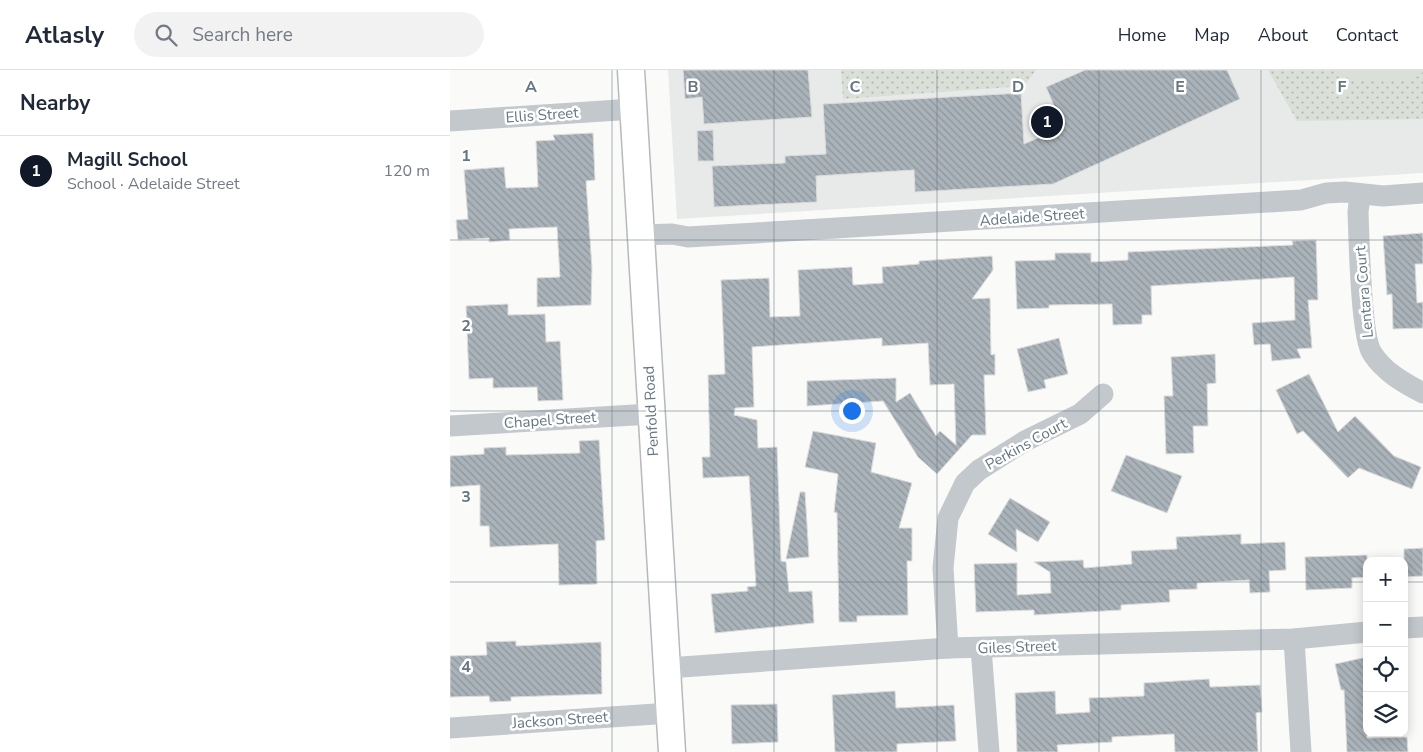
<!DOCTYPE html>
<html lang="en">
<head>
<meta charset="utf-8">
<style>
	body { margin:0; font-family:"Nunito Sans",sans-serif; background:#f2f2f3; color:#1f2937 }
	.controls { position:absolute; right:15px; bottom:15px; display:grid; overflow:hidden; border-radius:10px; box-shadow:0 2px 12px #0003 }
	.controls button { width:45px; height:45px; display:grid; place-items:center; padding:0; border:0; border-bottom:1px solid #e0e1e3; background:#fff; color:#1f2937; font:25px sans-serif }
	.you { position:absolute; left:401px; top:340px; width:18px; height:18px; margin:-12px; border:4px solid #fff; border-radius:50%; background:#1a73e8; box-shadow:0 0 0 8px #1a73e833 }
	.badge { display:grid; place-items:center; width:32px; height:32px; border-radius:50%; background:#111827; color:#fff; font-size:16px; font-weight:700 }
	.pin { position:absolute; translate:-50% -50%; border:2px solid #fff; box-shadow:0 1px 5px #0006 }
	.list { margin:0; padding:0; list-style:none }
	h2 { display:flex; justify-content:space-between; align-items:center; height:65px; margin:0; padding:0 20px; font-size:21px }
	h2 small { font-size:16px; font-weight:400; color:#747a83 }
	.list li { display:grid; grid-template-columns:32px 1fr auto; gap:15px; align-items:center; box-sizing:border-box; height:70px; padding:0 20px; border-top:1px solid #e0e1e3 }
	.list b { display:block; font-size:19px; white-space:nowrap }
	.list p { margin:0; font-size:16px; white-space:nowrap; color:#747a83 }
	.list em { font-size:16px; font-style:normal; color:#747a83 }
	.icon { flex:none; width:28px; height:28px; fill:none; stroke:currentColor; stroke-width:2; stroke-linecap:round; stroke-linejoin:round }
	.map { position:relative; flex:none; width:973px; height:682px; overflow:hidden }
	header { display:flex; align-items:center; gap:30px; box-sizing:border-box; height:70px; padding:0 25px; background:#fff; border-bottom:1px solid #e0e1e3 }
	header strong { font-size:24px }
	nav { display:flex; gap:28px; margin-inline-start:auto; font-size:18px }
	.search { width:350px; height:45px; background:#f2f2f3; display:flex; align-items:center; gap:12px; box-sizing:border-box; padding:0 18px; border-radius:28px; color:#747a83; font-size:19px }
	main { display:flex }
	aside { flex:1; background:#fff }
	.map>svg:first-child { display:block }
</style>
</head>
<body>
<header>
<strong>Atlasly</strong>
<div class="search"><svg class="icon" aria-label="search" viewBox="0 0 24 24"><circle cx="10" cy="10" r="6"/><path d="M15 15l6 6"/></svg>Search here</div>
<nav><a>Home</a><a>Map</a><a>About</a><a>Contact</a></nav>
</header>
<main>
<aside>
<h2>Nearby<small></small></h2>
<ul class="list">
<li><span class="badge">1</span><div><b>Magill School</b><p>School · Adelaide Street</p></div><em>120 m</em></li>
</ul>
</aside>
<div class="map">
<svg width="973" height="682" viewBox="0 0 973 682">
	<defs>
		<pattern id="park-dots" width="8" height="8" patternUnits="userSpaceOnUse" patternTransform="scale(1.25)"><rect width="8" height="8" fill="#dadfd7"/><path d="M2 2h.1M6 6h.1" fill="none" stroke="#b4b9b4" stroke-width="1.8" stroke-linecap="round"/></pattern>
		<pattern id="building-back-hatch" width="6" height="6" patternUnits="userSpaceOnUse" patternTransform="scale(1.25)"><rect width="6" height="6" fill="#aab3b9"/><path d="M-1 5l2 2M0 0l6 6M5-1l2 2" fill="none" stroke="#8e969c"/></pattern>
	</defs>
	<rect width="100%" height="100%" fill="#fafaf8"/>
	<polygon fill="#e8e9e9" points="218,0 973,0 973,103 227,149"/>
	<g fill="url(#park-dots)">
		<polygon points="391,0 586,0 574,16 393,29"/>
		<polygon points="818,0 973,0 973,49 847,51"/>
	</g>
	<polygon fill="#dadfd7" points="884,0 973,0 973,2 962,10 901,10"/>
	<g fill="url(#building-back-hatch)" stroke="#dcdcda">
		<polygon points="233,0 358,0 362,47 254,54 252,27 235,29"/>
		<polygon points="635,0 777,0 790,29 603,114 465,122 464,100 382,105 366,106 367,132 264,137 262,96 335,93 335,86 376,84 373,34 571,23 574,74 613,57 596,17"/>
		<polygon points="263,60 264,91 248,91 247,61"/>
		<polygon points="143,63 145,110 136,111 142,198 141,235 87,237 87,208 110,207 107,157 59,159 60,170 39,172 39,168 8,170 6,150 18,149 14,100 54,97 56,118 88,117 86,71 105,70 103,65"/>
		<polygon points="973,163 973,194 965,194 967,233 973,232 973,258 943,259 942,224 937,225 933,166"/>
		<polygon points="866,170 868,230 858,230 862,278 847,279 851,288 822,291 820,274 804,275 802,253 845,250 844,207 701,216 702,245 692,245 692,254 663,255 662,234 599,235 599,238 567,239 565,191 605,190 605,183 641,183 641,192 678,190 678,182 843,175 842,171"/>
		<polygon points="542,186 543,200 522,229 540,228 541,285 545,284 545,305 534,305 536,365 522,365 487,404 468,387 433,331 357,336 357,311 446,308 446,332 460,323 486,366 490,361 506,375 504,314 480,315 478,273 432,276 432,268 302,277 304,337 285,338 284,345 307,350 308,378 327,377 331,491 336,492 339,522 362,521 364,553 265,563 261,524 298,521 297,517 306,516 299,406 253,408 252,387 260,387 258,305 275,304 271,210 319,208 320,247 350,246 348,200 402,197 403,215 433,213 432,197 469,194 469,191"/>
		<polygon points="58,234 58,245 95,244 96,272 110,271 113,330 88,331 87,317 43,318 43,308 19,309 16,236"/>
		<polygon points="609,268 618,304 594,310 596,318 578,322 567,279"/>
		<polygon points="765,284 766,313 757,314 758,356 743,356 744,383 716,384 714,326 723,326 721,287"/>
		<polygon points="859,304 888,362 905,346 944,386 971,397 962,419 909,398 898,408 853,361 847,364 826,320"/>
		<polygon points="363,361 426,373 421,402 462,413 449,458 462,458 462,491 457,491 458,545 407,546 407,552 389,552 387,443 384,442 388,404 355,397"/>
		<polygon points="149,370 155,470 146,471 147,514 109,515 108,474 40,477 39,456 30,456 30,415 0,417 0,386 34,384 34,378 56,377 56,385 130,383 129,371"/>
		<polygon points="676,385 732,406 717,443 661,421"/>
		<polygon points="350,422 355,422 359,487 336,489"/>
		<polygon points="560,428 600,452 588,472 566,459 567,482 538,464"/>
		<polygon points="791,464 791,474 835,472 836,500 819,501 820,522 800,523 799,510 747,513 747,519 719,520 720,532 671,535 671,540 584,545 584,540 526,542 524,494 567,493 567,525 601,523 600,502 584,492 633,490 634,498 682,494 681,481 727,479 726,467"/>
		<polygon points="973,478 973,506 954,507 954,479"/>
		<polygon points="917,485 917,507 902,508 902,518 856,520 855,487"/>
		<polygon points="66,571 66,576 151,572 152,624 61,627 61,631 40,632 39,626 0,627 0,586 37,585 36,572"/>
		<polygon points="917,587 917,668 957,667 958,682 897,682 894,620 891,620 885,594"/>
		<polygon points="759,609 760,617 810,615 812,642 806,643 808,682 725,682 724,664 662,667 662,672 607,675 608,682 567,682 565,623 605,621 606,644 640,642 639,628 694,626 694,613"/>
		<polygon points="445,621 446,638 504,635 506,671 447,674 447,682 385,682 382,625"/>
		<polygon points="327,634 328,672 282,674 281,635"/>
	</g>
	<g fill="none" stroke-linecap="round" stroke-linejoin="round">
		<defs>
			<polyline id="major" points="181,0 222,682"/>
		</defs>
		<use href="#major" stroke="#b5babe" stroke-width="29"/>
		<g stroke="#c3c8cc" stroke-width="21">
			<polyline points="0,51 184,39"/>
			<path d="M910 125 908 142C909 168 911 267 922 283 934 302 954 313 973 323"/>
			<polyline points="190,165 222,164 238,167 851,130 876,123 895,122 933,126 973,123"/>
			<polyline points="0,356 201,344"/>
			<polyline points="954,558 973,557"/>
			<polyline points="844,569 851,682"/>
			<polyline points="498,578 493,498 498,448 515,413 529,400 575,371 630,344 653,324"/>
			<polyline points="531,578 539,682"/>
			<polyline points="218,598 498,578 844,569 917,562"/>
			<polyline points="0,658 220,643"/>
		</g>
		<use href="#major" stroke="#fff" stroke-width="26"/>
	</g>
	<path fill="none" stroke="#657683" stroke-width="1" stroke-opacity="0.55" d="M162 0V682M324 0V682M487 0V682M649 0V682M811 0V682M0 170H973M0 341H973M0 512H917M954 512H973"/>
	<g text-anchor="middle" stroke-width="5" stroke-linejoin="round" paint-order="stroke">
		<g font-size="15" fill="#657683" stroke="#fff">
			<text transform="translate(92 45) rotate(-4)" y="5">Ellis Street</text>
			<text transform="translate(582 147) rotate(-4)" y="5">Adelaide Street</text>
			<text transform="translate(914 222) rotate(-95)" y="5">Lentara Court</text>
			<text transform="translate(201 341) rotate(-93)" y="5">Penfold Road</text>
			<text transform="translate(100 350) rotate(-4)" y="5">Chapel Street</text>
			<text transform="translate(576 374) rotate(-29)" y="5">Perkins Court</text>
			<text transform="translate(567 577) rotate(-2)" y="5">Giles Street</text>
			<text transform="translate(110 650) rotate(-4)" y="5">Jackson Street</text>
		</g>
	</g>
	<g font-size="16" text-anchor="middle" font-weight="bold" fill="#657683" stroke="#fff" stroke-width="5" stroke-linejoin="round" paint-order="stroke">
		<text x="81" y="22">A</text>
		<text x="243" y="22">B</text>
		<text x="405" y="22">C</text>
		<text x="568" y="22">D</text>
		<text x="730" y="22">E</text>
		<text x="892" y="22">F</text>
		<text x="16" y="91">1</text>
		<text x="16" y="261">2</text>
		<text x="16" y="432">3</text>
		<text x="16" y="602">4</text>
	</g>
</svg>
<div class="controls">
<button>+</button>
<button>−</button>
<button><svg class="icon" aria-label="locate" viewBox="0 0 24 24"><circle cx="12" cy="12" r="6"/><path d="M12 2v4M12 18v4M2 12h4M18 12h4"/></svg></button>
<button><svg class="icon" aria-label="layers" viewBox="0 0 24 24"><path d="M12 4l9 5-9 5-9-5zM3 14l9 5 9-5"/></svg></button>
</div>
<div class="you"></div>
<div class="pin badge" style="left:597px;top:52px">1</div>
</div>
</main>
</body>
</html>
